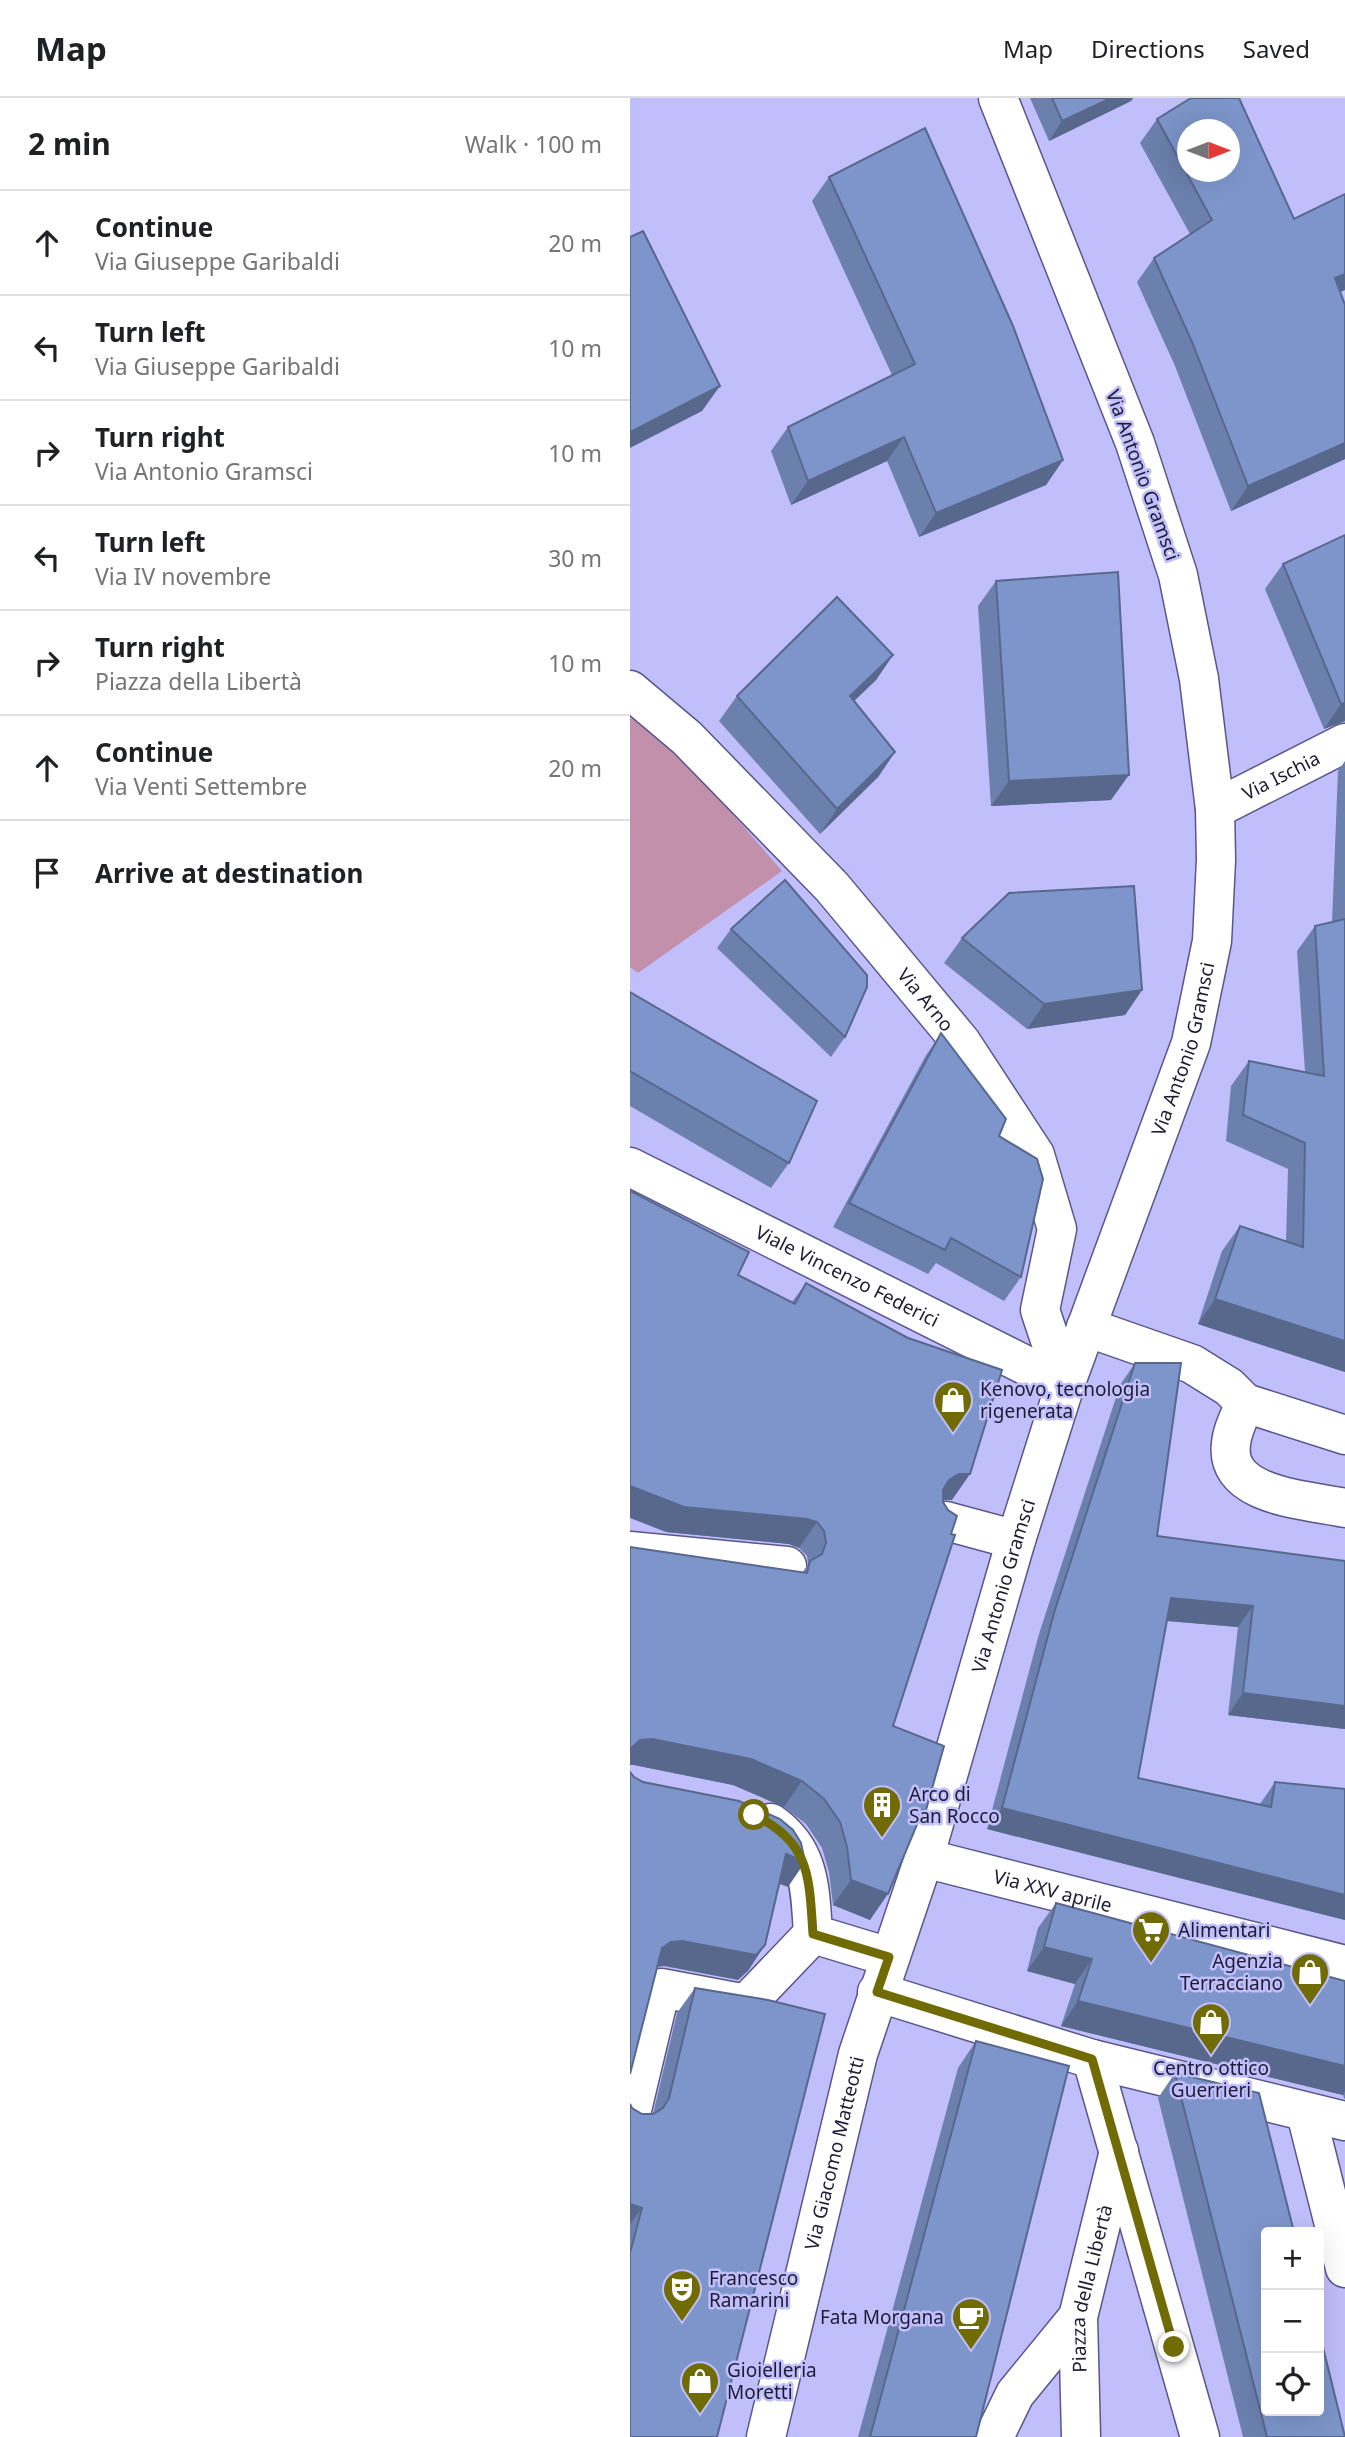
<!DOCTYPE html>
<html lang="en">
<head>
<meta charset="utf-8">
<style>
	body { margin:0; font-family:"Noto Sans",sans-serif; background:#f6f6f6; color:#202124 }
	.controls { position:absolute; right:21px; bottom:21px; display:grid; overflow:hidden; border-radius:7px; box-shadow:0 7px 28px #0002 }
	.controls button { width:63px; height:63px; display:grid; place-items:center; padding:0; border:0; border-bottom:2px solid #e0e0e0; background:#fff; color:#202124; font:35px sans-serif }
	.compass { position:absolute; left:547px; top:21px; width:63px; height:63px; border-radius:50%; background:#fff; box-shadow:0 7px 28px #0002; rotate:90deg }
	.stop { position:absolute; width:21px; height:21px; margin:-16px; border:5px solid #716b06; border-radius:50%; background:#fff }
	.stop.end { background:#716b06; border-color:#fff; box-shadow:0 2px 7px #0008 }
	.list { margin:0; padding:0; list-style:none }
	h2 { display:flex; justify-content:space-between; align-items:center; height:91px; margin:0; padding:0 28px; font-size:30px }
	h2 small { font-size:23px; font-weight:400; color:#757577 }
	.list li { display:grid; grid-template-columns:46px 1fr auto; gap:21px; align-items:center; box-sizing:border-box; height:105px; padding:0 28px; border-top:2px solid #e0e0e0 }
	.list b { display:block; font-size:26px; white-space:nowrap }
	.list p { margin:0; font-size:23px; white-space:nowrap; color:#757577 }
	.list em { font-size:23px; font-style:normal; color:#757577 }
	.icon { flex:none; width:38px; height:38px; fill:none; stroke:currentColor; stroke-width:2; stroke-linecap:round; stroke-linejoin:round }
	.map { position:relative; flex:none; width:715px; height:2339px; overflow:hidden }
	header { display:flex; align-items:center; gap:42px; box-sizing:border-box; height:98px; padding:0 35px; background:#fff; border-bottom:2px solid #e0e0e0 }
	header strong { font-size:33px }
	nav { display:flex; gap:38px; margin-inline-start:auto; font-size:24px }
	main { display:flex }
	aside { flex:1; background:#fff }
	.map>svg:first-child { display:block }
</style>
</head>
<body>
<header>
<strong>Map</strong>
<nav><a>Map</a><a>Directions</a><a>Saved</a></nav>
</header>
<main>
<aside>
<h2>2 min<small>Walk · 100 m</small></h2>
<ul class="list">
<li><svg class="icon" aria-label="ahead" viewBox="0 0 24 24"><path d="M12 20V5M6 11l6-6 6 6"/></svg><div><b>Continue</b><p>Via Giuseppe Garibaldi</p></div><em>20 m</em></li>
<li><svg class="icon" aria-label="left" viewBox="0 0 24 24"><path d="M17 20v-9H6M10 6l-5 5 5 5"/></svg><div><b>Turn left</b><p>Via Giuseppe Garibaldi</p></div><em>10 m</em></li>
<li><svg class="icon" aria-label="right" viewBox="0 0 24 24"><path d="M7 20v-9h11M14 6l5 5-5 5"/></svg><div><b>Turn right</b><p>Via Antonio Gramsci</p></div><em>10 m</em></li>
<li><svg class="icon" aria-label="left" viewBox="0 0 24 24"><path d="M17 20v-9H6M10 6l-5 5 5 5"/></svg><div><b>Turn left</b><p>Via IV novembre</p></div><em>30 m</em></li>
<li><svg class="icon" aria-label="right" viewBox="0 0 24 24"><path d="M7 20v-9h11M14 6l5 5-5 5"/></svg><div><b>Turn right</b><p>Piazza della Libertà</p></div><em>10 m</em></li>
<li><svg class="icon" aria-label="ahead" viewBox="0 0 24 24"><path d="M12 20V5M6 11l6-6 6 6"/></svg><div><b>Continue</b><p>Via Venti Settembre</p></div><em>20 m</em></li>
<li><svg class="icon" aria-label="arrive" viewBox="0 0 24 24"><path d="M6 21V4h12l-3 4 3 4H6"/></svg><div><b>Arrive at destination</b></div></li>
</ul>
</aside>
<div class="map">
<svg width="715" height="2339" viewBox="0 0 715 2339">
	<rect width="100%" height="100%" fill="#c0befb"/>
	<polygon fill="#c290ab" points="0,597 152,773 8,875 0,869"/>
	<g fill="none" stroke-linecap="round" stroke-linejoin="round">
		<defs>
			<g id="minor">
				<path id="s1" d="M0 592 57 640 202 789 331 944 405 1057 427 1131 410 1212 435 1287"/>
				<path id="s2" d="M585 711 715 645"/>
				<path id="s3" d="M0 1069 435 1287"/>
				<polyline points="456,1229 562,1266 599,1289 615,1305 715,1337"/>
				<path d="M615 1305C610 1318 602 1332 601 1346 594 1399 678 1402 715 1410"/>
				<polyline points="316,1423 386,1442"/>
				<polyline points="0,1453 157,1468"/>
				<path d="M141 1725C181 1753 180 1792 183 1836L259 1859"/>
				<polyline points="676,2015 715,2170"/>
				<polyline points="0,2020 31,1890 116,1906 183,1836"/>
				<polyline points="364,2339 385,2296 448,2219"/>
				<path id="s4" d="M451 2339 448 2219 489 2053"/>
			</g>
			<g id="major">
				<path id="s5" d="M294 1760 715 1867"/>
				<polyline points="247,1894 462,1961 715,2023"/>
				<polyline points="462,1961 570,2339"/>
				<path id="s6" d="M136 2339 228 1956 294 1760 386 1442 435 1287 561 945 582 843 586 762 585 711 569 581 548 477 505 345 368 0"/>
			</g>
		</defs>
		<use href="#minor" stroke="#59568b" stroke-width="41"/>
		<use href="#major" stroke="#59568b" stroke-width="41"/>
		<use href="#minor" stroke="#fff" stroke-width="38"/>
		<use href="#major" stroke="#fff" stroke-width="38"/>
	</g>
	<g fill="#6c80ae">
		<polygon points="400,0 503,0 501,3 419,43"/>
		<polygon points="527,21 664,121 710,194 715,207 715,361 601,413 545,268 507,184 524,160 560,136 510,45"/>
		<polygon points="199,79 433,362 416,387 289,439 257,363 161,407 141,353 158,329 262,277 182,103"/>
		<polygon points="715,437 715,623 694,631 635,491 653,466"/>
		<polygon points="366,483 481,702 361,708 348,508"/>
		<polygon points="263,557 246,582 224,603 265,654 248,679 190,736 89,623 107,598"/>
		<polygon points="715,663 715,1274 568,1226 592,1153 610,1128 656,1143 658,1071 596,1043 601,988 619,963 675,974 667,853 685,828 702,824 708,673"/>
		<polygon points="101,831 215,939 201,959 87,850"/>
		<polygon points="332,840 512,892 495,917 397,931 314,865"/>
		<polygon points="0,894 159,1065 141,1090 0,1008"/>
		<polygon points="311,935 369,1038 391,1179 374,1203 306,1165 298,1176 203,1129 295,959"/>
		<polygon points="108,1177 162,1204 176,1185 322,1402 313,1402 263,1628 296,1712 288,1723 240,1822 203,1807 199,1774 192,1750 176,1726 154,1709 103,1687 4,1667 172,1475 178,1466 177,1458 169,1450 159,1446 36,1434"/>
		<polygon points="505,1265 527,1438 715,1463 715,1631 598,1617 608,1529 537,1523 508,1680 630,1706 645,1684 715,1691 715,1822 357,1731 409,1536 490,1287"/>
		<polygon points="426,1805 715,1883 715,2001 714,2000 713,1997 431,1928 445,1886 397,1873 408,1830"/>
		<polygon points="65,1890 0,2339 0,2006 2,2010 12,2016 23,2016 47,1915"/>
		<polygon points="346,1943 346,2339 228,2339 328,1970"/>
		<polygon points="545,1975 715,2339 613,2339 528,2000"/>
	</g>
	<g fill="#58688d">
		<polygon points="481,0 503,0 501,3 419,43 432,23"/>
		<polygon points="715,176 715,192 688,204 705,180"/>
		<polygon points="90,288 72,313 0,350 0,334"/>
		<polygon points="274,339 257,363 161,407 178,383"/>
		<polygon points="715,345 715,361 601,413 618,388"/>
		<polygon points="433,362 416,387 289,439 306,415"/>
		<polygon points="263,557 246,582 203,623 220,598"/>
		<polygon points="715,605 715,623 694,631 711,606"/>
		<polygon points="265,654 248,679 190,736 207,711"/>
		<polygon points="499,677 481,702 361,708 379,683"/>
		<polygon points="512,892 495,917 397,931 414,906"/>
		<polygon points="585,1201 715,1243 715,1274 568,1226"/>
		<polygon points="329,1376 340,1376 322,1402 311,1402 301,1407 319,1382"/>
		<polygon points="0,1388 177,1421 187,1424 169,1450 159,1446 36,1434 0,1420"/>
		<polygon points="541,1500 623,1508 608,1529 526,1522"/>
		<polygon points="613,1595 715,1608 715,1631 598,1617"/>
		<polygon points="22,1641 121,1661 172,1683 154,1709 103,1687 4,1667 0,1667 0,1650 10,1642"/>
		<polygon points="372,1710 715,1797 715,1822 357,1731"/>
		<polygon points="156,1756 175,1764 158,1789 139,1782"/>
		<polygon points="221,1782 258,1796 240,1822 203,1807"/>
		<polygon points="52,1843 135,1847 118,1873 108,1882 34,1868 23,1870 32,1850 41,1844"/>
		<polygon points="414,1849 462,1861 445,1886 397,1873"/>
		<polygon points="448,1903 715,1968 715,1993 713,1997 431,1928"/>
		<polygon points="0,2106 12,2110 0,2126"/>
	</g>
	<g fill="#7d95ca" stroke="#58688d" stroke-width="2" fill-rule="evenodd">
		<polygon points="422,0 481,0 432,23"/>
		<path d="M561 0H609L664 121 715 96V176L705 180 715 207V345L618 388 562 244 524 160 582 122 527 21ZM557 32H599V74H557Z"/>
		<polygon points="295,30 383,228 433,362 306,415 274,339 178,383 158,329 285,266 199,79"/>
		<polygon points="13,133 90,288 0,334 0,139"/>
		<polygon points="715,437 715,605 711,606 653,466"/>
		<polygon points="488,474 499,677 379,683 366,483"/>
		<polygon points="207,499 263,557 220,598 265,654 207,711 107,598"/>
		<polygon points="155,782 237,877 237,889 215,939 101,831"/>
		<polygon points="504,788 512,892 414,906 332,840 379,795"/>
		<polygon points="715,821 715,1243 585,1201 610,1128 673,1149 675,1045 613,1017 619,963 694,978 685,828"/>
		<polygon points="0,894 187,1003 159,1065 0,973"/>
		<polygon points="311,935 376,1021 369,1038 407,1061 413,1081 391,1179 321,1140 315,1152 219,1105"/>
		<polygon points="0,1093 119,1154 108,1177 165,1206 176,1185 278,1240 372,1272 340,1376 329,1376 319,1382 313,1392 313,1404 318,1412 327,1418 321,1436 325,1437 263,1628 314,1648 296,1712 293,1712 258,1796 221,1782 217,1749 210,1724 194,1701 172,1683 121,1661 22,1641 10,1642 0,1651 0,1449 177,1475 180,1463 192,1456 196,1445 194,1433 187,1424 177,1421 54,1409 0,1388"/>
		<polygon points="505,1265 551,1265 527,1438 715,1463 715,1608 613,1595 623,1508 541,1500 508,1680 641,1709 645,1684 715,1691 715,1797 372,1710 424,1515"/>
		<polygon points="0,1674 4,1679 13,1684 109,1703 150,1721 163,1732 171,1745 175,1764 156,1756 135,1847 126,1857 52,1843 41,1844 32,1850 0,1976"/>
		<polygon points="426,1805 715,1883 715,1968 448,1903 462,1861 414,1849"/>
		<polygon points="65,1890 138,1902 195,1916 87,2339 0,2339 0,2155 12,2110 0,2106 0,2006 2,2010 12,2016 23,2016 33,2010 39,2000"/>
		<polygon points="346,1943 439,1968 346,2339 240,2339"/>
		<polygon points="545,1975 629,1995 664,2134 636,2134 636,2313 689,2313 689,2233 715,2339 637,2339"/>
	</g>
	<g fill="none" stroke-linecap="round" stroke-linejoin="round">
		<path stroke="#716b06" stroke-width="9" d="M124 1717C181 1744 179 1780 183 1836L259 1859 247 1894 462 1961 544 2249"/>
	</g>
	<defs>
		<symbol id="shop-pin" viewBox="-11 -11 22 30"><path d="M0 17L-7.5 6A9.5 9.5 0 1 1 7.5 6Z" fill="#716b06" stroke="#c0befb"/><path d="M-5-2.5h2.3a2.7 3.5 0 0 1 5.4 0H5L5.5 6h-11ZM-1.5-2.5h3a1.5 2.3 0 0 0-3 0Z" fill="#fff"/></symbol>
		<symbol id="building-pin" viewBox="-11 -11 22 30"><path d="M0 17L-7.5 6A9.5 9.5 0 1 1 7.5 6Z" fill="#716b06" stroke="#c0befb"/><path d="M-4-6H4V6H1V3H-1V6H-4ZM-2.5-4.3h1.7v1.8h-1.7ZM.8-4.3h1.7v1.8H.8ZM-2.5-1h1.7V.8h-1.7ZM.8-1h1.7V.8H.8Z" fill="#fff"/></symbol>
		<symbol id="supermarket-pin" viewBox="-11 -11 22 30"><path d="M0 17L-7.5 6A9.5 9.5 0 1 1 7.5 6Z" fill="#716b06" stroke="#c0befb"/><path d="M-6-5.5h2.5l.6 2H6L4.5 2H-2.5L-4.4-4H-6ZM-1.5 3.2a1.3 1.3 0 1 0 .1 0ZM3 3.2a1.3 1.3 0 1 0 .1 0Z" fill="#fff"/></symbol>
		<symbol id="theatre-pin" viewBox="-11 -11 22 30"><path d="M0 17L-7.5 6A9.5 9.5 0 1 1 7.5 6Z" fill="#716b06" stroke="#c0befb"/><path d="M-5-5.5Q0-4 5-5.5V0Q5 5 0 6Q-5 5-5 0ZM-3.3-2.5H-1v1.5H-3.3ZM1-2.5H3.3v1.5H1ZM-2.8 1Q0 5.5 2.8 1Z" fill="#fff"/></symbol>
		<symbol id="cafe-pin" viewBox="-11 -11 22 30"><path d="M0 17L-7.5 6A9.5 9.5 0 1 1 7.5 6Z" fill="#716b06" stroke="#c0befb"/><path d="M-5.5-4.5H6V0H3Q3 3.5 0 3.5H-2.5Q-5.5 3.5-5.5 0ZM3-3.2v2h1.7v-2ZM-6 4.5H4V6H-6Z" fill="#fff"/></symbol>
	</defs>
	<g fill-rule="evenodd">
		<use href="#shop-pin" x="301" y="1280" width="44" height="60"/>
		<use href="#building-pin" x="230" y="1685" width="44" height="60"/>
		<use href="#supermarket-pin" x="499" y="1810" width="44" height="60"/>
		<use href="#shop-pin" x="658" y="1852" width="44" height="60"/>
		<use href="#shop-pin" x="559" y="1902" width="44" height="60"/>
		<use href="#theatre-pin" x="30" y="2169" width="44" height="60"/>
		<use href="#cafe-pin" x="319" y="2197" width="44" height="60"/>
		<use href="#shop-pin" x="48" y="2261" width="44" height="60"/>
	</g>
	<g text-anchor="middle" stroke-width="5" stroke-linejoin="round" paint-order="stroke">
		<g font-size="19" fill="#1e1c33" stroke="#c0befb">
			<text transform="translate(513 377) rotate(70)" y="7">Via Antonio Gramsci</text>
			<text dy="7" stroke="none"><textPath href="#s2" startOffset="74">Via Ischia</textPath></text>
			<text dy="7" stroke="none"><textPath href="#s1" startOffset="429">Via Arno</textPath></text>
			<text dy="7" stroke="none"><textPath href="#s6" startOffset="1451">Via Antonio Gramsci</textPath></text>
			<text dy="7" stroke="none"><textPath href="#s3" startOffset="243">Viale Vincenzo Federici</textPath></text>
			<text dy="7" stroke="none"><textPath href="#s6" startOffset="884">Via Antonio Gramsci</textPath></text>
			<text dy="7" stroke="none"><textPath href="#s5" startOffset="133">Via XXV aprile</textPath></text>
			<text dy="7" stroke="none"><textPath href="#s6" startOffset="292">Via Giacomo Matteotti</textPath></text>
			<text dy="7" stroke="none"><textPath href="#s4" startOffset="150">Piazza della Libertà</textPath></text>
		</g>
		<g font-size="19" fill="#1e1c33" stroke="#c0befb" text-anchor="start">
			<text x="350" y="1298">Kenovo, tecnologia<tspan x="350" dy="22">rigenerata</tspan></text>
			<text x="279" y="1703">Arco di<tspan x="279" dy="22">San Rocco</tspan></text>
			<text x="548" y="1839">Alimentari</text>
			<text x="653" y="1870" text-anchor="end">Agenzia<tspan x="653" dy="22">Terracciano</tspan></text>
			<text x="581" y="1977" text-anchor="middle">Centro ottico<tspan x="581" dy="22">Guerrieri</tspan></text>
			<text x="79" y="2187">Francesco<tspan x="79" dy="22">Ramarini</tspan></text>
			<text x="314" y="2226" text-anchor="end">Fata Morgana</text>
			<text x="97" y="2279">Gioielleria<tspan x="97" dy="22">Moretti</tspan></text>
		</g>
	</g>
</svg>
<div class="controls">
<button>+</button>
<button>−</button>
<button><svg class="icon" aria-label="locate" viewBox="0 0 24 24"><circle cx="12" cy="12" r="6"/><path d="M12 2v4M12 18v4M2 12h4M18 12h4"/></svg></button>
</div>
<svg class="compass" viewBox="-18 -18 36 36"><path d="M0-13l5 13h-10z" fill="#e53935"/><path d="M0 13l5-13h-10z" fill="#757577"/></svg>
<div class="stop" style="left:124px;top:1717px"></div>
<div class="stop end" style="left:544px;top:2249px"></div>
</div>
</main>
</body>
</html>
